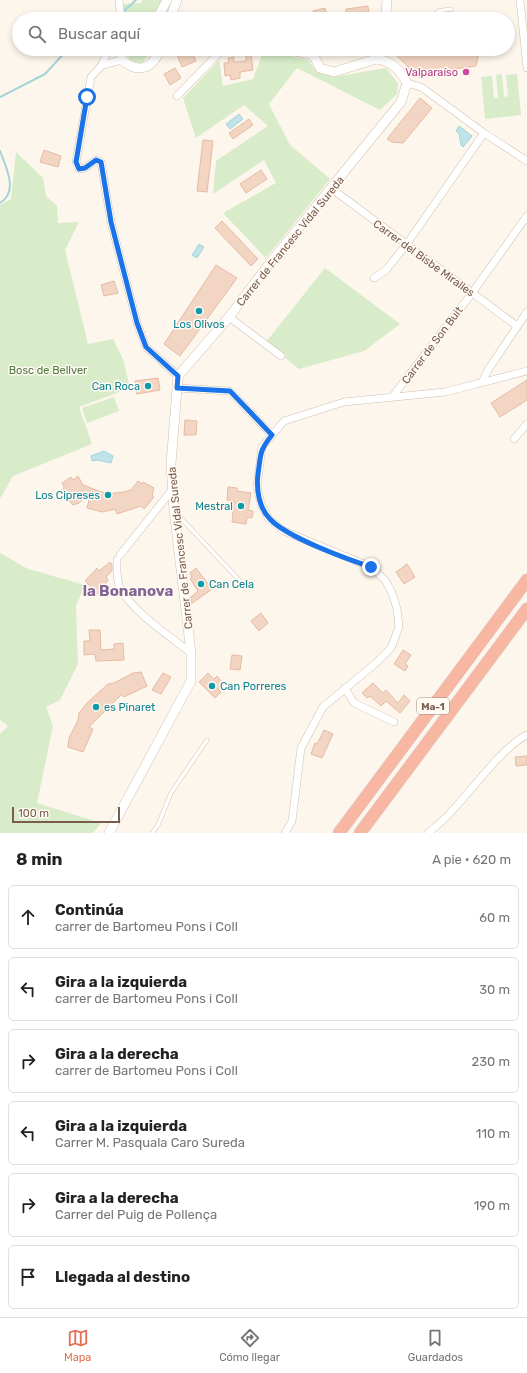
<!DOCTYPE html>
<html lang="es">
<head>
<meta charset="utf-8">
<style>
	body { margin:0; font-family:Rubik,sans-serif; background:#f6f6f6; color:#222 }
	.scale { position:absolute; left:12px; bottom:10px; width:108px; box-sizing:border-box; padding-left:4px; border:2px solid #7a5c4d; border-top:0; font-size:11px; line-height:14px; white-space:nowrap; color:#7a5c4d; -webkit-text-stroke:3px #fffaf3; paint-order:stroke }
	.stop { position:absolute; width:12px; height:12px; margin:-9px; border:3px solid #1a73e8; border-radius:50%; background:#fff }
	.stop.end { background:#1a73e8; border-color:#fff; box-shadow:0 1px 4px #0008 }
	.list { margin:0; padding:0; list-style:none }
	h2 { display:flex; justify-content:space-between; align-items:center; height:52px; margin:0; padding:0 16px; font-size:17px }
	h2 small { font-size:13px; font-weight:400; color:#767676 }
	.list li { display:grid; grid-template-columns:26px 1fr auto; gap:12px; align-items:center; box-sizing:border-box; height:64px; margin:0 8px 8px; padding:0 8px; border:1px solid #e0e0e0; border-radius:6px }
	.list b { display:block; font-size:15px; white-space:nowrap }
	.list p { margin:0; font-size:13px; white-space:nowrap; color:#767676 }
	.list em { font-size:13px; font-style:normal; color:#767676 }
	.icon { flex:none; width:22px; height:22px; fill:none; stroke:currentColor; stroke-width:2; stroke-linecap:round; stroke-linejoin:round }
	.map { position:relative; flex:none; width:527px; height:833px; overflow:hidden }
	.search { position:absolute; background:#fff; box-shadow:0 2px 6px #0003; left:12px; right:12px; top:12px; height:44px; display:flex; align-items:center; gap:10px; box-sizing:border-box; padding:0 14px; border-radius:22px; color:#767676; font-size:15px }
	.sheet { height:484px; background:#fff }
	nav { display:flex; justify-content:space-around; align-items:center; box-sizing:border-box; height:56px; border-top:1px solid #e0e0e0; background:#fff; font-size:11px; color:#767676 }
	nav a { display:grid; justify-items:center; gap:2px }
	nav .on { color:#e76f51 }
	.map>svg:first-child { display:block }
</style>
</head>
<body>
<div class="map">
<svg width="527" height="833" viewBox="0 0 527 833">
	<rect width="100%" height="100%" fill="#fdf6ec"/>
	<g fill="#d8ecc9">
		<polygon points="142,0 171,0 164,19 126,19 123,4 141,3"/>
		<polygon points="125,49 154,49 142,63 130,61"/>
		<polygon points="264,49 308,60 317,72 333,77 386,68 398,83 397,94 380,110 297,68 269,104 290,145 330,179 266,258 223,213 276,183 264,160 213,194 216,161 268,126 244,105 196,138 183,98 219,60 223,86 253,79"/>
		<polygon points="502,74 504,97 508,96 506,75 517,74 521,115 485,119 481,77 492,76 494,98 498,98 496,75"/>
		<polygon points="16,152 43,178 46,196 57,206 58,223 79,222 65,250 88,344 113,339 123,359 130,388 79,407 92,444 13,476 0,499 0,205 11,199"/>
		<polygon points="325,268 400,324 364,351 299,369 266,342"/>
		<polygon points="114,397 119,411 87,423 82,408"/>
		<polygon points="0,553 28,569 85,585 76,606 78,664 60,700 46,707 53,726 37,803 101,823 93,833 0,833 0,734 8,726 0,720"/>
	</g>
	<g fill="#bfe3e8" stroke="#a5d3da">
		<polygon points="239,114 243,119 230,129 226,124"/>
		<polygon points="459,126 472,136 463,147 461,145 459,133 456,131"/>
		<polygon points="199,244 204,247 197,258 192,255"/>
		<polygon points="104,451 113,456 111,463 97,460 92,461 91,456"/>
	</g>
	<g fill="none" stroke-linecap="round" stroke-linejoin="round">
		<g stroke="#a5d3da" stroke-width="2">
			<polyline points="104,19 125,10 136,0"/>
			<polyline points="0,97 45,74 68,49"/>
			<path d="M0 151C6 167 19 192 0 203"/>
		</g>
	</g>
	<g fill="#f3d5c3" stroke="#e6bba3">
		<polygon points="368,6 369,16 347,19 346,9"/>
		<polygon points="325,8 328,19 315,19 313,11"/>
		<polygon points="183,49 191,49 196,61 182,67 176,52"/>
		<polygon points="396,49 480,49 476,66 427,73 419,78 393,52"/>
		<polygon points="484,49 495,49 487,56"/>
		<polygon points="246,54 251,54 253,70 240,72 240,78 231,80 230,75 225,76 224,63 229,63 228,58 234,57 234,62 246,61"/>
		<polygon points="175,68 181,78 170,85 164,74"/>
		<polygon points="420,98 432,108 403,143 392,142 387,139"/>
		<polygon points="249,119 253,125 233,139 229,133"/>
		<polygon points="203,140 213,141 207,192 197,191"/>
		<polygon points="44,150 61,156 58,167 40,162"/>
		<polygon points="261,170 267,179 246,193 240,184"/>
		<polygon points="222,221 258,259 251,266 215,228"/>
		<polygon points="216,265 237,278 180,356 164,344"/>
		<polygon points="114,281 118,293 104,296 101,285"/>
		<polygon points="158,378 160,390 137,394 135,381"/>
		<polygon points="527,380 527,400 500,417 491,403"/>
		<polygon points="185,420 197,421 196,435 184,435"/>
		<polygon points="78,476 83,485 107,494 124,492 131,490 138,481 142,484 143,482 154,488 152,495 154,497 144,509 141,506 117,514 115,509 102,512 87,508 91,492 79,503 73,505 63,493 64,487 62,483 71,477 73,480"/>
		<polygon points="228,487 237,488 237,491 251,493 248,510 253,511 252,518 247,517 246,524 232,522 234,501 227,500"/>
		<polygon points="110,562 112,564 112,571 106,577 108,580 98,594 85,581 97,568 99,571"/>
		<polygon points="407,564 415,577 404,584 396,572"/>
		<polygon points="196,568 212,589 191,604 191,597 198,591 190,579 192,577 190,573"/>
		<polygon points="261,613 268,623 259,631 251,621"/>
		<polygon points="89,630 100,630 101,650 114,649 114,644 123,643 124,660 96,661 95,654 84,655 84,641 90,641"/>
		<polygon points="403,650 411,655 405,664 408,666 405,671 394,664"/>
		<polygon points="232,655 242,656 240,670 230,669"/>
		<polygon points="141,672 147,686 124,697 122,694 89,727 93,729 83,752 68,747 69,738 78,720 79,713 88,702 108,684 114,683 133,673"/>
		<polygon points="163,673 171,677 161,694 152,690"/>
		<polygon points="208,673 214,679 217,676 224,684 218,689 221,692 215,698 199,682"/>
		<polygon points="373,683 383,693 386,690 398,703 404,695 410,701 400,713 386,701 381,706 370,696 367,698 362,693"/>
		<polygon points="324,730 333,734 322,758 311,754 315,743 317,744"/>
		<polygon points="527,756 527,765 516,766 515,757"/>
	</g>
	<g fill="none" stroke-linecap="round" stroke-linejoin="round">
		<defs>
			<g id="lane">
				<polyline points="430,19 438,11 451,9"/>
				<polyline points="176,513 240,581"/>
				<polyline points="152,833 158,825 171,793 207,740"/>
			</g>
			<g id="street">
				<polyline points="119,0 121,19"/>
				<polyline points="520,0 527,68"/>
				<polyline points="282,49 314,56"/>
				<polyline points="122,60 102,65 91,77 76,162 79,169 85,168 96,160 101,162 111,222 137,323 146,347 178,376"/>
				<polyline points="102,65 108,49"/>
				<polyline points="407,83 421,87 484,133 527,161"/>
				<polyline points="177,96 223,49"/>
				<polyline points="332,189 517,326"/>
				<polyline points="374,278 386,270 406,245 484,133"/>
				<polyline points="229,317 281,356"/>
				<polyline points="482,382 488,370 527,312"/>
				<polyline points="177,388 230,391 272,435"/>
				<polyline points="393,396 472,293 527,216"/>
				<polyline points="514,439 527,424"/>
				<polyline points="120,555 172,490"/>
				<path d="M117 560C117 569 116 579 120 588 133 612 169 636 191 653"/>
				<polyline points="345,688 354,703 394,722"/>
				<polyline points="285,833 292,821 301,748 323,707 376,663 391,648 399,627 397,609 392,593 385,580 371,567 284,531 269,519 261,504 257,486 262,447 284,421 344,402 445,392 527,371"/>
				<path d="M428 833C435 827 443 821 449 814 468 795 504 745 527 735"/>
			</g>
			<g id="secondary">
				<polyline points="157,19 167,0"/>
				<polyline points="170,19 177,0"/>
				<polyline points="381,19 386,14 387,0"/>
				<path d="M121 49 122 60C138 74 153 69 160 49"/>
				<path d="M109 833 191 681V653L174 510 171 464 178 376 229 317 270 263 401 102 407 83C399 69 392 61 376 59L334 72 320 68 314 56 315 49"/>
			</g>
			<g id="highway">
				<polyline points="339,833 527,580"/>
				<polyline points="360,833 527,609"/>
			</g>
		</defs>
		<use href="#lane" stroke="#d1beb0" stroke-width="4.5"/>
		<use href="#street" stroke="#d1beb0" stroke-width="8"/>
		<use href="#secondary" stroke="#d6c0b0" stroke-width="10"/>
		<use href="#highway" stroke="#dad1cd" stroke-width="13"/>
		<use href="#lane" stroke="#fff" stroke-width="3.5"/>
		<use href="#street" stroke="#fff" stroke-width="7"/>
		<use href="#secondary" stroke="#fff" stroke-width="9"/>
		<use href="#highway" stroke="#f7b7a3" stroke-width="12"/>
	</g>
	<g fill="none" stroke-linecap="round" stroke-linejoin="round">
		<path stroke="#1a73e8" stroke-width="5" d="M87 97 76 162 79 169 85 168 96 160 101 162 111 222 137 323 146 347 178 376 177 388 230 391 272 435C259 451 261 454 258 474 256 489 259 508 270 519 286 537 347 559 371 567"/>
	</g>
	<circle fill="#d1479c" stroke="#fffaf3" stroke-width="1.5" cx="466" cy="72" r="4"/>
	<g fill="#0f9aa8" stroke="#fffaf3" stroke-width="1.5">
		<circle cx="199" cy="311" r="4"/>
		<circle cx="148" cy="386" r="4"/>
		<circle cx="108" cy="495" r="4"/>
		<circle cx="241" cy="506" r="4"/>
		<circle cx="201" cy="584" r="4"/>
		<circle cx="212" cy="686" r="4"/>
		<circle cx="96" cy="707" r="4"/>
	</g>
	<g text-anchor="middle" stroke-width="3" stroke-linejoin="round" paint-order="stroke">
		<rect fill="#fffaf3" stroke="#a28b7f" stroke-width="1" x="417" y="698" width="32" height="16" rx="3"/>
		<g font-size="10" font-weight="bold" fill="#7a5c4d">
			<text x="433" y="710">Ma-1</text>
		</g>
		<g font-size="11" fill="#b23c85" stroke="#fffaf3" text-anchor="end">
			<text x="458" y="76">Valparaíso</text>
		</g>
		<g font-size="11" fill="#7a5c4d" stroke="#fffaf3">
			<text transform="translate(290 241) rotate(-51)" y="4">Carrer de Francesc Vidal Sureda</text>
			<text transform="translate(424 258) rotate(36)" y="4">Carrer del Bisbe Miralles</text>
			<text transform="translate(432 345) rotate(-53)" y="4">Carrer de Son Buit</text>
			<text transform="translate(180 548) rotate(-96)" y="4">Carrer de Francesc Vidal Sureda</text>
		</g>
		<g font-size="11" fill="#0d838f" stroke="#fffaf3" text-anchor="end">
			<text x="199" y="328" text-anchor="middle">Los Olivos</text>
			<text x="140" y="390">Can Roca</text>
			<text x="100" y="499">Los Cipreses</text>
			<text x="233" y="510">Mestral</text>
			<text x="209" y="588" text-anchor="start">Can Cela</text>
			<text x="220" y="690" text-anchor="start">Can Porreres</text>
			<text x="104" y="711" text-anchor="start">es Pinaret</text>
		</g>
		<g font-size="11" fill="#537a41" stroke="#fffaf3">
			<text x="48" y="374">Bosc de Bellver</text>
		</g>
		<g font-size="15" font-weight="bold" fill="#846695" stroke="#fffaf3">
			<text x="128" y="596">la Bonanova</text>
		</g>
	</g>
</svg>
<div class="scale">100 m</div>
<div class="stop" style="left:87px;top:97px"></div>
<div class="stop end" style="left:371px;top:567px"></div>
<div class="search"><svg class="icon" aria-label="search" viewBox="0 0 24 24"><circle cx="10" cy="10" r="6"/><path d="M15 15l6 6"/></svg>Buscar aquí</div>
</div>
<section class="sheet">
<h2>8 min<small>A pie · 620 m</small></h2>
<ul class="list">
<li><svg class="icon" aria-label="ahead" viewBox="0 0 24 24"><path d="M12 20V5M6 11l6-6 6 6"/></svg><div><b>Continúa</b><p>carrer de Bartomeu Pons i Coll</p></div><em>60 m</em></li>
<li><svg class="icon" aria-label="left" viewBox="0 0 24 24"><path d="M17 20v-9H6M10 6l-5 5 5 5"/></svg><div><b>Gira a la izquierda</b><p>carrer de Bartomeu Pons i Coll</p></div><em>30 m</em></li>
<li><svg class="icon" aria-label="right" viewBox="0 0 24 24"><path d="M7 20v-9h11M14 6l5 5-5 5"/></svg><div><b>Gira a la derecha</b><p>carrer de Bartomeu Pons i Coll</p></div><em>230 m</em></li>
<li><svg class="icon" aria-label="left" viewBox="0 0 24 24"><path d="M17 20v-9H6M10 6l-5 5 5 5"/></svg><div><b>Gira a la izquierda</b><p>Carrer M. Pasquala Caro Sureda</p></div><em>110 m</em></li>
<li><svg class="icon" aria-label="right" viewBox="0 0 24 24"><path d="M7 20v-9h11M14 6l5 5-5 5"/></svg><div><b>Gira a la derecha</b><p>Carrer del Puig de Pollença</p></div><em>190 m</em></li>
<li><svg class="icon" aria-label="arrive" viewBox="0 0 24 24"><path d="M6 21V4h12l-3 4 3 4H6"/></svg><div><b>Llegada al destino</b></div></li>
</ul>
</section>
<nav>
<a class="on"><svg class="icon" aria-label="map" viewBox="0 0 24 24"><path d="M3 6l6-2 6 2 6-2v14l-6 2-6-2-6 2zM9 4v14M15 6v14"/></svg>Mapa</a>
<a><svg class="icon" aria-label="directions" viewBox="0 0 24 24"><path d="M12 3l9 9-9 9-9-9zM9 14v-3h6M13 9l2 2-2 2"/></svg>Cómo llegar</a>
<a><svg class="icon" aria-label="saved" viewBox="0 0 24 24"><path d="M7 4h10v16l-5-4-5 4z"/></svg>Guardados</a>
</nav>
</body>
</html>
